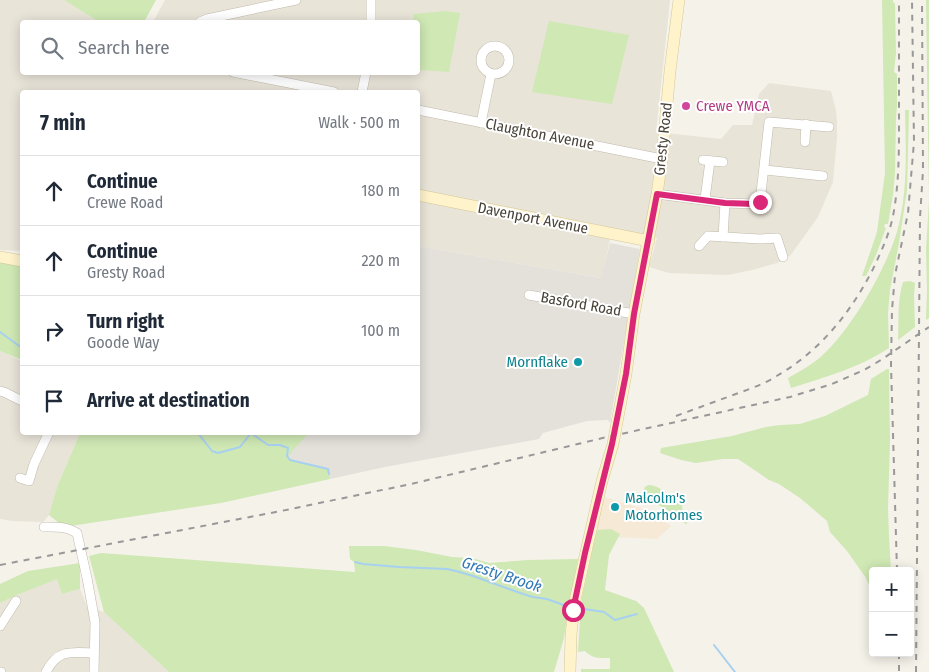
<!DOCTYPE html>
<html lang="en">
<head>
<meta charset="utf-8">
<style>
	body { margin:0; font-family:"Fira Sans Condensed",sans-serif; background:#f2f2f3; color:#1f2937 }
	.controls { position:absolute; right:15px; bottom:15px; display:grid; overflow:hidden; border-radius:5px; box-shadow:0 2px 12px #0003 }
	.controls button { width:45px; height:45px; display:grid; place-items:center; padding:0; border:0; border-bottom:1px solid #e0e1e3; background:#fff; color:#1f2937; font:25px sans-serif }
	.stop { position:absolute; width:15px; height:15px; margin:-11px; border:4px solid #db2777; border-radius:50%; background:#fff }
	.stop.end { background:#db2777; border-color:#fff; box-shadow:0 1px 5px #0008 }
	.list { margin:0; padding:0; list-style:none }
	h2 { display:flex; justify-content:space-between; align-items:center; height:65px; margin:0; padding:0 20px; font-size:21px }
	h2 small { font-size:16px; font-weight:400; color:#747a83 }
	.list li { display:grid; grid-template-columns:32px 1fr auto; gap:15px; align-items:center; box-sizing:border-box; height:70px; padding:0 20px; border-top:1px solid #e0e1e3 }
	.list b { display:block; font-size:19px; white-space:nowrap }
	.list p { margin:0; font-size:16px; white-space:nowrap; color:#747a83 }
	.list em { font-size:16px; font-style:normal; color:#747a83 }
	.icon { flex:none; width:28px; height:28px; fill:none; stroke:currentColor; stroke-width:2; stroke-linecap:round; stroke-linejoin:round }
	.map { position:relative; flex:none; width:929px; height:672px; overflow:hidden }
	.search { position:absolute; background:#fff; box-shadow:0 2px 12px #0003; left:20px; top:20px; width:400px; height:55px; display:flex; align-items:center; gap:12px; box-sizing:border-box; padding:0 18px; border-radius:5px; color:#747a83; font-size:19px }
	.panel { position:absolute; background:#fff; box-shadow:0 2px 12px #0003; left:20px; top:90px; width:400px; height:345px; border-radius:5px }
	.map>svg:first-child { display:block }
</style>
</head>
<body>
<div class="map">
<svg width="929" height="672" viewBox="0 0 929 672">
	<rect width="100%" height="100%" fill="#f5f2ea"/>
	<g fill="#e9e4d8">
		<polygon points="0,0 64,0 99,22 22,22 22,72 418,72 418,22 153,22 165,0 670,0 656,132 721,139 733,125 752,125 759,94 769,83 831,91 836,111 837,121 837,138 833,182 818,217 790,256 777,263 752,270 728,275 669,273 649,267 657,238 612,229 602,278 418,246 418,92 22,92 22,251 0,250"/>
		<polygon points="0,351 22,361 22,432 80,433 57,487 49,515 43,522 13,521 0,519"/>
		<polygon points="57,578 62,594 80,589 87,607 104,612 169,672 0,672 0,603 17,595"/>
	</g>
	<polygon fill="#f6e9d6" points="605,497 643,509 661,519 671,526 657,539 594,536"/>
	<polygon fill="#e4e1db" points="610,243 640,249 610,423 608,420 606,420 587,421 543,433 539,439 385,467 330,479 327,469 290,460 287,456 309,433 418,432 418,246 601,278"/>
	<g fill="#cfe8b4">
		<polygon points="64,0 156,0 144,22 99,22"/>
		<polygon points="882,0 893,0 893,2 895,4 896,53 894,72 897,74 897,106 896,118 895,173 893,195 888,224 885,224 884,227 886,228 876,255 866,276 862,276 877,232 885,173"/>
		<polygon points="926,0 929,0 929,318 926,320 927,290 926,250 929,200"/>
		<polygon points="445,11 460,13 449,72 418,70 418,22 413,22 414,14"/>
		<polygon points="549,21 629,35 612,104 532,92"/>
		<path d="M905 110H909L907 190 899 243 890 290 888 313 889 348C859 368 825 377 791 388L788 378C797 373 808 367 817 360 849 334 885 271 897 232 908 193 906 150 905 110Z"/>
		<polygon points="0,261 22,262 22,360 0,351"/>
		<path d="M910 281 915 283 914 295 915 327 898 340C899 320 897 301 903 282Z"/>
		<polygon points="887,369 889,369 890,441 888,508 889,536 891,571 873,571 873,595 866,578 847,551 830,532 827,521 800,498 779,484 769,480 738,459 723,459 696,463 681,460 660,453 661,448 732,436 766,427 780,425 800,424 825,416 868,395 871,379"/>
		<polygon points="80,433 309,433 288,456 291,460 328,469 330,479 221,503 64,527 49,515 57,487"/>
		<path d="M648 485C663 486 670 498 682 505L683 514 687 519V524C682 523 682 519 678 517 673 515 669 511 664 508 657 504 647 501 642 493L645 487Z"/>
		<path d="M611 529 620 534 609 555 605 590 636 601 644 608 674 672H581V669H610V658C599 658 593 659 585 651L578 652 580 619 582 597 596 534 598 530Z"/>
		<polygon points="349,546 384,546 416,550 452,557 472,558 489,563 528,560 578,559 568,610 564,638 554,672 169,672 104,612 89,556 101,553 355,572 354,562 350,559"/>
		<polygon points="80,563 80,589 62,594 57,579 17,595 0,603 0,584 28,571"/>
	</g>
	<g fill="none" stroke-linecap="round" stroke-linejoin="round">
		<g stroke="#a8d0f0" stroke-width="2">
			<polyline points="0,332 22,348"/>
			<polyline points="197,432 212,451 218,453 240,447 251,433 268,445 280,445 288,448 287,456 290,460 328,469 329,474"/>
			<polyline points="355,562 363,564 399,567 447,569 456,571 473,576 523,594 533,597 547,599 569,607"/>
			<polyline points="578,608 604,612 615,620 637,614"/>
			<polyline points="714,645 735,672"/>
		</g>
		<defs>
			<g id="street">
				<polyline points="371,0 371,22"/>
				<polyline points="200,22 207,19 296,0"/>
				<circle cx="495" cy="60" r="14"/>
				<polyline points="233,72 334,92"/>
				<polyline points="362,92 366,72"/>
				<polyline points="418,110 662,159"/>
				<polyline points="481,123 491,74"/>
				<polyline points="805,142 806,124"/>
				<polyline points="703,160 723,162"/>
				<polyline points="765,170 823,176"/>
				<polyline points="657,194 725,203 756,204 760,202 769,122 829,127"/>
				<polyline points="705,199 710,161"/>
				<polyline points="723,237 725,203"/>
				<polyline points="699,246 708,236 760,239 777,238 783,257"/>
				<polyline points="529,295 634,314"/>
				<polyline points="0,391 4,392 22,401"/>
				<polyline points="20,478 29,481 34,464 49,432"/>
				<path d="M44 527C56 527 66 526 77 533L87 578 95 622 94 672"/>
				<polyline points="0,626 16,601"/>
				<polyline points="0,672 1,672"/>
				<path d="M46 672C58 649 71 652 94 653"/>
			</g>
			<g id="secondary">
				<polyline points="418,195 649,241"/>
				<polyline points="0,257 22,261"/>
				<polyline points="570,672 571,635 574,605 602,481 613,444 626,374 634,314 657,194 662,159 670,71 679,0"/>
			</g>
		</defs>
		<use href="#street" stroke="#c0baac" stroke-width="10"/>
		<use href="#secondary" stroke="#d4c79a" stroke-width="12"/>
		<use href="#street" stroke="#fff" stroke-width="9"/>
		<use href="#secondary" stroke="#fef3cb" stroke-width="11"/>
		<g stroke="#989898" stroke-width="2" stroke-dasharray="6 6" stroke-linecap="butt">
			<path d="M676 416C695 409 714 402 733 395 747 390 762 385 775 377 819 352 850 314 873 269 881 252 889 235 893 216 899 185 899 153 899 121 899 81 899 40 899 0"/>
			<polyline points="0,565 281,511 411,484 607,437 790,397 832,384 864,370 881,360 929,327"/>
			<polyline points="897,571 891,365 892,310 895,275 908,213 914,142 912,0"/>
			<polyline points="899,653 899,672"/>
			<polyline points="916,672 920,218 923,170 922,0"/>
		</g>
	</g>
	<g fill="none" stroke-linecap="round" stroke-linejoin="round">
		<polyline stroke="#db2777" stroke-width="6" points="573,610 585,553 612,444 626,374 634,314 657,194 725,203 756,204 760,202"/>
	</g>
	<circle fill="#d1479c" stroke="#fff" stroke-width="2" cx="686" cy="106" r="5"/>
	<g fill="#0f9aa8" stroke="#fff" stroke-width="2">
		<circle cx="578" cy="362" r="5"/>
		<circle cx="615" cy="507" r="5"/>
	</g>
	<g text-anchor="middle" stroke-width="4" stroke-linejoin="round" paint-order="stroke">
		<g font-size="15" fill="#b23c85" stroke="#fff" text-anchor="start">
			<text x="696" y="111">Crewe YMCA</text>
		</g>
		<g font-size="15" fill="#494338" stroke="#fff">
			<text transform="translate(540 134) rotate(11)" y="5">Claughton Avenue</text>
			<text transform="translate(663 139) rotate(-84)" y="5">Gresty Road</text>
			<text transform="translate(533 218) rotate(11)" y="5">Davenport Avenue</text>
			<text transform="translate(581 304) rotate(10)" y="5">Basford Road</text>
		</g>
		<g font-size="15" fill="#0d838f" stroke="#fff" text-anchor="end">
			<text x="568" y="367">Mornflake</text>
			<text x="625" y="503" text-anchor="start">Malcolm's<tspan x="625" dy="17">Motorhomes</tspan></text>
		</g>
		<g font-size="16" font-style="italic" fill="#3179b5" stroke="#fff">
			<text transform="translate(502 574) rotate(18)" y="6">Gresty Brook</text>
		</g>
	</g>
</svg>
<div class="controls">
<button>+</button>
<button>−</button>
</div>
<div class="stop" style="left:573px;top:610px"></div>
<div class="stop end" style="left:760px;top:202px"></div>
<div class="search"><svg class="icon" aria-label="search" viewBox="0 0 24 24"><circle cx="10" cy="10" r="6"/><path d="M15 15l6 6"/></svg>Search here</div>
<section class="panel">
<h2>7 min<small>Walk · 500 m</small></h2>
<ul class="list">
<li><svg class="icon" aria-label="ahead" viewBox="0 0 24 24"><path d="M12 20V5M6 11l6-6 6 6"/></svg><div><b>Continue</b><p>Crewe Road</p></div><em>180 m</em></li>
<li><svg class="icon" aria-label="ahead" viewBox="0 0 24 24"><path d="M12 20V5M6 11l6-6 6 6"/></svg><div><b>Continue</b><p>Gresty Road</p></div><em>220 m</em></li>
<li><svg class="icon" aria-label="right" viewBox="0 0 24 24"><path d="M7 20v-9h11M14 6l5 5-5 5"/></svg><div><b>Turn right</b><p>Goode Way</p></div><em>100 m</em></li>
<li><svg class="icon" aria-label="arrive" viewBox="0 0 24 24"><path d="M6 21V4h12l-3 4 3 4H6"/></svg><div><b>Arrive at destination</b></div></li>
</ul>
</section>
</div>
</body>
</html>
